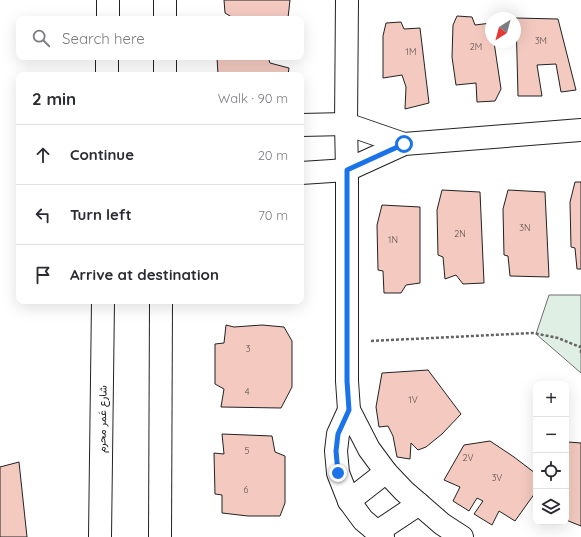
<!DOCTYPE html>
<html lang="en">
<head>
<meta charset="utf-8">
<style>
	body { margin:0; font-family:Quicksand,Vazirmatn,sans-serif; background:#f7f7f7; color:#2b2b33 }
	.controls { position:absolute; right:12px; bottom:12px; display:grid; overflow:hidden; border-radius:8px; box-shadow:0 4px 16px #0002 }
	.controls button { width:36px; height:36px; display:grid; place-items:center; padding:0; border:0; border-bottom:1px solid #e1e1e2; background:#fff; color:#2b2b33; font:20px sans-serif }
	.compass { position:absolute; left:485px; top:12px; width:36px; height:36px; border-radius:50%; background:#fff; box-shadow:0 4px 16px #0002; rotate:216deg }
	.stop { position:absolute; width:12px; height:12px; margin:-9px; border:3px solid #1a73e8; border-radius:50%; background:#fff }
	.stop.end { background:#1a73e8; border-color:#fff; box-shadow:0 1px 4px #0008 }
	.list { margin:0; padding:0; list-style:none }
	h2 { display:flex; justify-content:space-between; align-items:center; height:52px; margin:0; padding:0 16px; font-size:17px }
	h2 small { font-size:13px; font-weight:400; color:#7c7c81 }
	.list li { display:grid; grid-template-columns:26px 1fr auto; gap:12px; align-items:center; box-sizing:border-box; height:60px; padding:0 16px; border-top:1px solid #e1e1e2 }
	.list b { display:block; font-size:15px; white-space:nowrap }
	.list em { font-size:13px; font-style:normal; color:#7c7c81 }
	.icon { flex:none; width:22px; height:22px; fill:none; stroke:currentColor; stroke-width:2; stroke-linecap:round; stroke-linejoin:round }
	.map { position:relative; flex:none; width:581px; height:537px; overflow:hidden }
	.search { position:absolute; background:#fff; box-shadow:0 4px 16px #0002; left:16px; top:16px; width:288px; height:44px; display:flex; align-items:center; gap:10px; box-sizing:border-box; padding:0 14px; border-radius:8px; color:#7c7c81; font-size:15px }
	.panel { position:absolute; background:#fff; box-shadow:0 4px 16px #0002; left:16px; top:72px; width:288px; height:232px; border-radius:8px }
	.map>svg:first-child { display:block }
</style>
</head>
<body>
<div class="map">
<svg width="581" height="537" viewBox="0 0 581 537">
	<rect width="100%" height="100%" fill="#fff"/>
	<polygon fill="#e0efe3" stroke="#6f6f6f" points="549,295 581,295 581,373 536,334"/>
	<g fill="#f3c9c0" stroke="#222">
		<polygon points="224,0 290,0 288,18 235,19 225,13"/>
		<polygon points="457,16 472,17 475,25 491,23 491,42 494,42 501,89 495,101 477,102 476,83 456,85 452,57 453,25"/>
		<polygon points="516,18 558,19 576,90 561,92 556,64 537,65 542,96 518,96"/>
		<polygon points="401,22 404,29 420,28 429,103 405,109 406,87 402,75 383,78 383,36 386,23"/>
		<polygon points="217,57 268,57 270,63 289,68 288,75 218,75"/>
		<polygon points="575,182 581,182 581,269 577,269 575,248 571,247 570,202"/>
		<polygon points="442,190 480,192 484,283 463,284 456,275 445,279 443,257 438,255 437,210"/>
		<polygon points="508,190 545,192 549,277 510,276 508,256 504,255 503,209"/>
		<polygon points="382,205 420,207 420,283 406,285 401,293 384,293 383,271 378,270 377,225"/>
		<polygon points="226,325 234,327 262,325 284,327 292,341 292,387 281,408 221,407 224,389 215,384 215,344 224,343"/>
		<polygon points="428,370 461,414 442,434 426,447 418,450 411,443 410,459 397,457 393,436 388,426 379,427 376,407 382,373"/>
		<polygon points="222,434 272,436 275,452 285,456 285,503 280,516 248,516 222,513 222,495 215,494 214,453 224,454"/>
		<polygon points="490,441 514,457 535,473 535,493 515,521 499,511 492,525 474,514 483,501 477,498 469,511 453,501 460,487 444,480 464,445"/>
		<polygon points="568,442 581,443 581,526 566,520 566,448"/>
		<polygon points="19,462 27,537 0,537 0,467"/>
	</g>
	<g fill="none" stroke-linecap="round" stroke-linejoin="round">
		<defs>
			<g id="minor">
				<polyline points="165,0 165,19"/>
				<polyline points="347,0 346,124 347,170 347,381 349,410 369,449 386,472 404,491 442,524 462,537"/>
				<polyline points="108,19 108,0"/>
				<polyline points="165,57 165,75"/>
				<polyline points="107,75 107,57"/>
				<polyline points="301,125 346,124 404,144"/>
				<polyline points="301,173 347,170 404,144 581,130"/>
				<polyline points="349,410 338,434 336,451 338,473 349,501 363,520 383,537"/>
				<polyline points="349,501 386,472"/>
				<polyline points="377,532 419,504"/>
				<polyline points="100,537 103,301"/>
				<polyline points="160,537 161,301"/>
			</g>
		</defs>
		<use href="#minor" stroke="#222" stroke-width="24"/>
		<g stroke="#646464" stroke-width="2.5" stroke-dasharray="3 2" stroke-linecap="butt">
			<polyline points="371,341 533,333 558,338 580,347"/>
			<polyline points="581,345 581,354"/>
		</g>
		<use href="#minor" stroke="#fff" stroke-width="22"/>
	</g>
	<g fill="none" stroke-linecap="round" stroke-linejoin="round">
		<polyline stroke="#1a73e8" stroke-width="5" points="338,473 336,451 338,434 349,410 347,381 347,170 404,144"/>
	</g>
	<g text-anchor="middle" stroke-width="3" stroke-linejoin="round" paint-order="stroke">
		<g font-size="9" fill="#564c4a">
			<text x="541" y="44">3M</text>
			<text x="476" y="50">2M</text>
			<text x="411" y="55">1M</text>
			<text x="525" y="231">3N</text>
			<text x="460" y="237">2N</text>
			<text x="393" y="243">1N</text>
			<text x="248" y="352">3</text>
			<text x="247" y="395">4</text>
			<text x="413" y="403">1V</text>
			<text x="247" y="454">5</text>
			<text x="468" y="461">2V</text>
			<text x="497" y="481">3V</text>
			<text x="246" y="493">6</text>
		</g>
		<g font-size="11" fill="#222" stroke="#fff">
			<text transform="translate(102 419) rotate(-89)" y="4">شارع عَمر محرم</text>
		</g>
	</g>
</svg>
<div class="controls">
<button>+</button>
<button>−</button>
<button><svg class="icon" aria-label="locate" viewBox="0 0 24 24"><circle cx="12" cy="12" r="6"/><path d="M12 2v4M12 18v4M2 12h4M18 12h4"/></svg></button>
<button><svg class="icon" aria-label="layers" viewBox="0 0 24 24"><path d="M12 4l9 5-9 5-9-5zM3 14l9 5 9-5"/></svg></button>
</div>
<svg class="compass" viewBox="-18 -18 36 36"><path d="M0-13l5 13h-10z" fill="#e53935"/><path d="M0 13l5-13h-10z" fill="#7c7c81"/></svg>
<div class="stop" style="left:404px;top:144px"></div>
<div class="stop end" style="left:338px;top:473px"></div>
<div class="search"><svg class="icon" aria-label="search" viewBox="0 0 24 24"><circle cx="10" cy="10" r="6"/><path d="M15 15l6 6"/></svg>Search here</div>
<section class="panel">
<h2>2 min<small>Walk · 90 m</small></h2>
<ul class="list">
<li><svg class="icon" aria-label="ahead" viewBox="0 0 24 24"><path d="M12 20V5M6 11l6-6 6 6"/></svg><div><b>Continue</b></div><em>20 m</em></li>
<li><svg class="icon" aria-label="left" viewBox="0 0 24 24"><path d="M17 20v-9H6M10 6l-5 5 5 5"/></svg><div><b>Turn left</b></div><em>70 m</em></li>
<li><svg class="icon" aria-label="arrive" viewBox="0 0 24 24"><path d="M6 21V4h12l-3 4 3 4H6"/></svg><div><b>Arrive at destination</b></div></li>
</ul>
</section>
</div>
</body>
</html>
